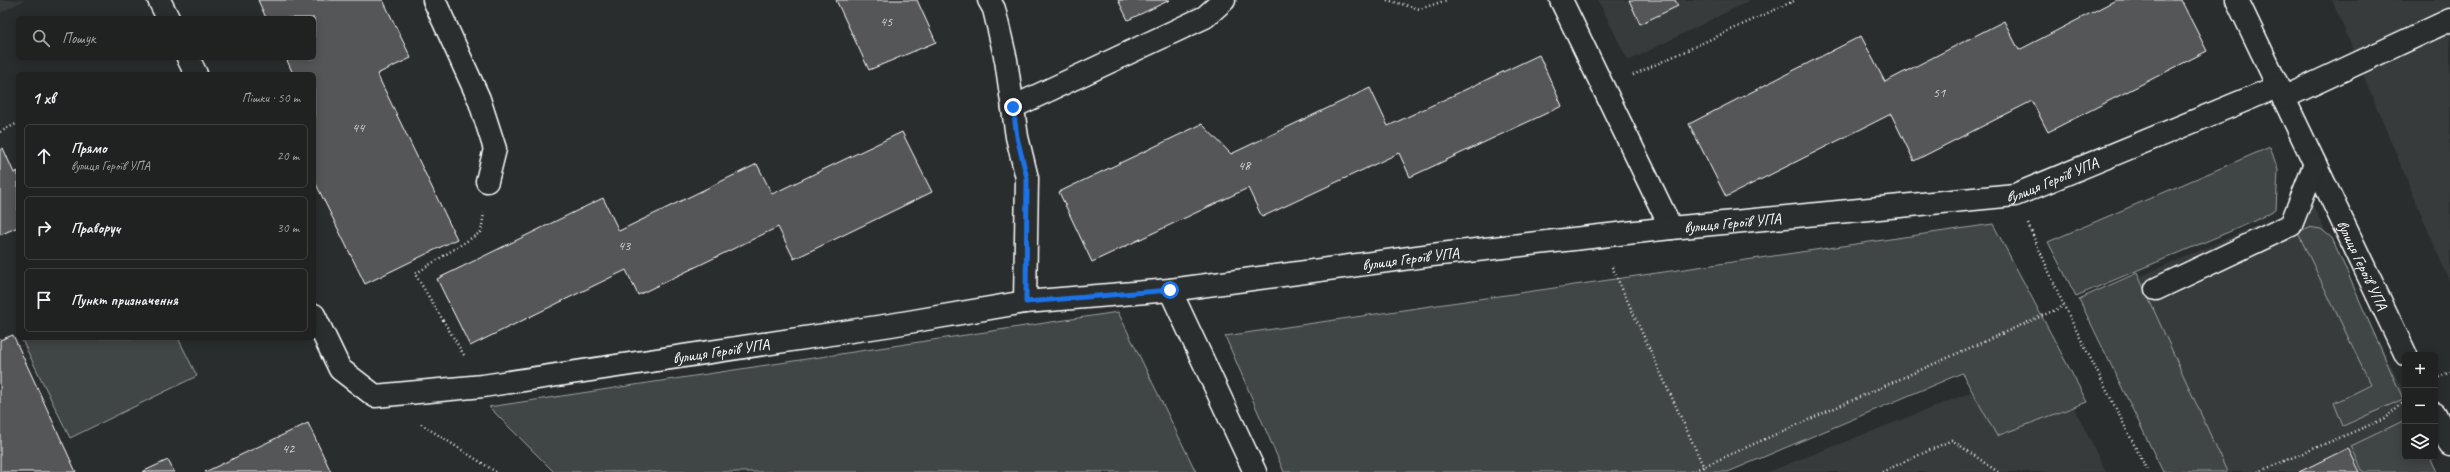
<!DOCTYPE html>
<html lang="uk">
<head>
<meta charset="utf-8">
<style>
	body { margin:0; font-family:Caveat,sans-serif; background:#282a2a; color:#f1f3f6 }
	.controls { position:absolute; right:12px; bottom:12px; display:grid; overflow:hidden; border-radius:6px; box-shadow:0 2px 10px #0003 }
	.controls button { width:36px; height:36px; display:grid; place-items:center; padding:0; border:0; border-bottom:1px solid #3d3f40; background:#202222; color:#f1f3f6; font:20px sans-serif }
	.stop { position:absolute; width:12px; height:12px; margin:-9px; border:3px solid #1a73e8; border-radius:50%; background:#fff }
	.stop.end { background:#1a73e8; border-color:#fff; box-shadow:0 1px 4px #0008 }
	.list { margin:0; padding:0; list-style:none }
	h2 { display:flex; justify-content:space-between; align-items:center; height:52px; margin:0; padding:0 16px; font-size:17px }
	h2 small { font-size:13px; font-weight:400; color:#a2a4a5 }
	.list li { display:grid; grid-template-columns:26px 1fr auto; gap:12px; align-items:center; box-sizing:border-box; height:64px; margin:0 8px 8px; padding:0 8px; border:1px solid #3d3f40; border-radius:6px }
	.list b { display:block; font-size:15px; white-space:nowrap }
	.list p { margin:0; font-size:13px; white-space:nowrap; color:#a2a4a5 }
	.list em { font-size:13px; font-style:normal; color:#a2a4a5 }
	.icon { flex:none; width:22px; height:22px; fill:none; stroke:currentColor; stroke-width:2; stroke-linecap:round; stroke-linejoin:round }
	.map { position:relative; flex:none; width:2450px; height:472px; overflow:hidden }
	.search { position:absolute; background:#202222; box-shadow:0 2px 10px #0003; left:16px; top:16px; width:300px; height:44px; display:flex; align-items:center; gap:10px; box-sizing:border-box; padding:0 14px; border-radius:6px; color:#a2a4a5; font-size:15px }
	.panel { position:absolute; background:#202222; box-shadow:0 2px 10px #0003; left:16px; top:72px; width:300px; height:268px; border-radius:6px }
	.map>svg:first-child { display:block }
</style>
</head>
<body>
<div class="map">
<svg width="2450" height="472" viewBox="0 0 2450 472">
	<rect width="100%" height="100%" fill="#2a2d2e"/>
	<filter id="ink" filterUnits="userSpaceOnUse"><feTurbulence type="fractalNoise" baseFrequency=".025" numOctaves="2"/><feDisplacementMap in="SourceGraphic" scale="8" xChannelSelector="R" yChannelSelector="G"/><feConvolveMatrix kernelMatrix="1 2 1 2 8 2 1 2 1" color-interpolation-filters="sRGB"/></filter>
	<g filter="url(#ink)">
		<g fill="#373a3b">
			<polygon points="0,0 25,0 0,13"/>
			<polygon points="1598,0 1751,0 1628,61"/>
			<polygon points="2332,0 2450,0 2450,283"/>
			<polygon points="2311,202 2405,395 2405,457 2434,472 2169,472 2084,301"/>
			<polygon points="2051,361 2106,472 1768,472"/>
		</g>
		<g fill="#414445" stroke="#a0a2a2">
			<polygon points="2270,147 2278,170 2276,209 2255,221 2076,296 2048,242"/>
			<polygon points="1993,224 2087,402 1997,436 1962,373 1728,472 1284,472 1225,336"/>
			<polygon points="2308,227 2321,229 2332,238 2403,399 2343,426 2334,403 2371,385 2298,233"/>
			<polygon points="2137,273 2219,454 2227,472 2163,472 2079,299"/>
			<polygon points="1118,312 1196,472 554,472 489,407"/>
			<polygon points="21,338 178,338 197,376 70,438"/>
			<polygon points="2405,420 2405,457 2430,457 2437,472 2363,472 2351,446"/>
		</g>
		<g fill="#555758" stroke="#fff">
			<polygon points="258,0 383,0 411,58 377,74 457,239 365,284 314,180 314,74 293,74 286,58 314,58 314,18 266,18"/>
			<polygon points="836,0 917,0 936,42 869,70"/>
			<polygon points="1118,0 1170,0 1128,20"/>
			<polygon points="1629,0 1675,0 1678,6 1640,24"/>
			<polygon points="2116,0 2181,0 2207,51 2048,132 2032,101 1914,161 1891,114 1726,197 1689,124 1861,36 1885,82 2004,21 2019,50"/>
			<polygon points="1539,55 1562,106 1410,177 1399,153 1262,217 1248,188 1092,262 1059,192 1202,124 1231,154 1370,88 1388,126"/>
			<polygon points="902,132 932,192 794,259 778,227 638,295 626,270 470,346 437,279 603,198 619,231 757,164 772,194"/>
			<polygon points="3,148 14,173 18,171 18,227 0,235 0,150"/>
			<polygon points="13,335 76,472 0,472 0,340"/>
			<polygon points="308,423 331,472 205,472"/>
			<polygon points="2348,448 2360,472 2299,472"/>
			<polygon points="168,460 174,472 142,472"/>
		</g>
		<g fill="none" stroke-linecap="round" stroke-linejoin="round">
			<defs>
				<g id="minor">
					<polyline points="159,0 168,18"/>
					<polyline points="434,0 479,99 495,149 487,181"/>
					<polyline points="989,0 994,9 1006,60 1017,137 1027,178 1025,302"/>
					<polyline points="1561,0 1671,228"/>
					<path id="s1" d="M2237 0 2406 355"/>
					<polyline points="188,58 196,74"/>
					<polyline points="2283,98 2450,20"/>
					<polyline points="1013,107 1205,17 1224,0"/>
					<polyline points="2156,289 2291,225 2315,164"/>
					<polyline points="1170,290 1255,472"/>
					<path id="s2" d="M314 315 340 369 375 396 483 386 891 325 1025 302 1170 290 1432 255 1671 228 2015 195 2277 87"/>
					<polyline points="2435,414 2450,445"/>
				</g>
			</defs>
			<use href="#minor" stroke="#fff" stroke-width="25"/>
			<g stroke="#fff" stroke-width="2.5" stroke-dasharray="1 3" stroke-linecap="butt">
				<polyline points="1387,0 1420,9 1447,0"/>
				<polyline points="1633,75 1796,0"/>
				<polyline points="0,132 18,123"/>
				<polyline points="2028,224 2064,306 2148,472"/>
				<polyline points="1612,267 1706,472"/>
				<polyline points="464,355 415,274 481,232 484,213"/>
				<polyline points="2435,379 2450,372"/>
				<polyline points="421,424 496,472"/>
				<polyline points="1691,472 2064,306"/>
				<polyline points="1882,472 1952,440 1998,472"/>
				<polyline points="2258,472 2384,419 2405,400"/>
			</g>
			<use href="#minor" stroke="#2a2d2e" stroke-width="22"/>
		</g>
	</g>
	<g fill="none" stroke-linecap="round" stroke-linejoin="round" filter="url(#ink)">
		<polyline stroke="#1a73e8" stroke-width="5" points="1013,107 1017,137 1027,178 1026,302 1170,290"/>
	</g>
	<g text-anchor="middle" stroke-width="3" stroke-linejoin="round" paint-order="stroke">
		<g font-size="14" fill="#d4d5d5">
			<text x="886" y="26">45</text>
			<text x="1939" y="97">51</text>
			<text x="358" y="132">44</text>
			<text x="1244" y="170">48</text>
			<text x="624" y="250">43</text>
			<text x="288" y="453">42</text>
		</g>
		<g font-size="16" fill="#fff" stroke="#2a2d2e">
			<text dy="6" stroke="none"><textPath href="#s2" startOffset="1797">вулиця Героїв УПА</textPath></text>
			<text dy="6" stroke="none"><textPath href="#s2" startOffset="1473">вулиця Героїв УПА</textPath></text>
			<text dy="6" stroke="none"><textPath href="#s2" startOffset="1149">вулиця Героїв УПА</textPath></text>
			<text dy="6" stroke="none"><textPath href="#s1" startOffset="293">вулиця Героїв УПА</textPath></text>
			<text dy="6" stroke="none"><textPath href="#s2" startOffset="453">вулиця Героїв УПА</textPath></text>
		</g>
	</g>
</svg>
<div class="controls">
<button>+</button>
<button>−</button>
<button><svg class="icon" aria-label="layers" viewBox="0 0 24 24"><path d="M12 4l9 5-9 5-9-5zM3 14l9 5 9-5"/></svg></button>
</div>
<div class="stop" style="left:1170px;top:290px"></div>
<div class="stop end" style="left:1013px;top:107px"></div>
<div class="search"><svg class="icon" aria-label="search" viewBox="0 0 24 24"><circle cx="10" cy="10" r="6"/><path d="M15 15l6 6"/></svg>Пошук</div>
<section class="panel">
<h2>1 хв<small>Пішки · 50 m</small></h2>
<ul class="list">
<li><svg class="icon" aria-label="ahead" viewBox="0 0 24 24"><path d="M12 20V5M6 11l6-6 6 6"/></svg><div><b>Прямо</b><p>вулиця Героїв УПА</p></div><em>20 m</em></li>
<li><svg class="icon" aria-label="right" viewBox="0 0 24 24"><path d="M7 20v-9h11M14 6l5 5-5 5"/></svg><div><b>Праворуч</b></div><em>30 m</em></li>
<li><svg class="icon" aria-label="arrive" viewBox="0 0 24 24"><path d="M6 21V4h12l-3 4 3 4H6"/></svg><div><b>Пункт призначення</b></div></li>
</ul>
</section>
</div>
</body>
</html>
